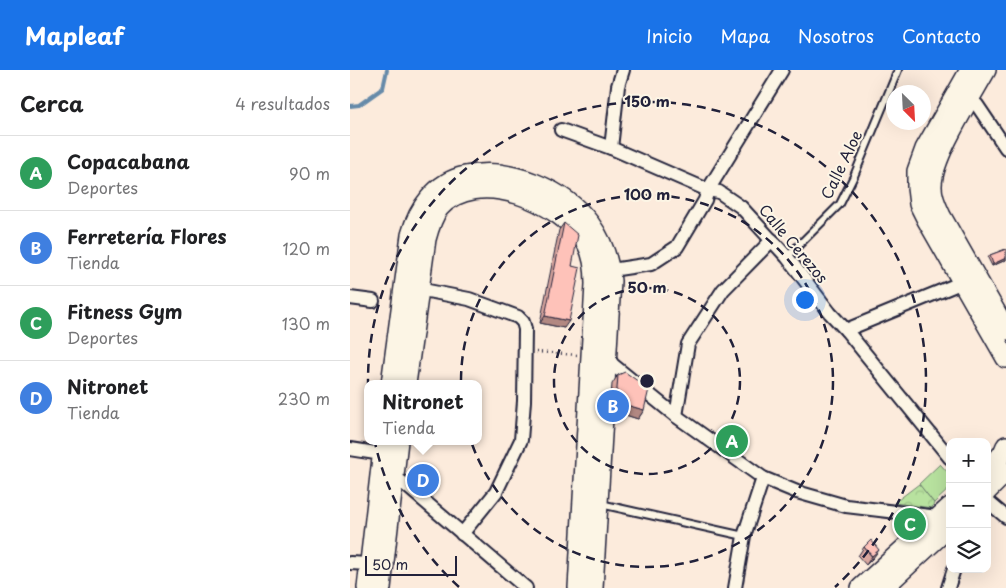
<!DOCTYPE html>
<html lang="es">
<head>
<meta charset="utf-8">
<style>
	body { margin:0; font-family:"Playpen Sans",sans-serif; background:#f6f6f6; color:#202124 }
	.controls { position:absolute; right:15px; bottom:15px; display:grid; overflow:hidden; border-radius:10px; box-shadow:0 5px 20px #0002 }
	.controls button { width:45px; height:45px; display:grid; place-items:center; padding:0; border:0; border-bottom:1px solid #e0e0e0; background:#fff; color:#202124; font:25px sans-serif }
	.compass { position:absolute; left:536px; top:15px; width:45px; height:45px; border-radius:50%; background:#fff; box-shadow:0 5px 20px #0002; rotate:156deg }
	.scale { position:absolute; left:15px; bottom:12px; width:92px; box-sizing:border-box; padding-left:5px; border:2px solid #22223b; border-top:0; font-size:14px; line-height:18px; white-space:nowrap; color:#22223b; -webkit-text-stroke:4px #fcf5e5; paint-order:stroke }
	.you { position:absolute; left:454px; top:229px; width:18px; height:18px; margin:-12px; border:4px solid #fff; border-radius:50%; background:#1a73e8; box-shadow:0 0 0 8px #1a73e833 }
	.badge { display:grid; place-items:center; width:32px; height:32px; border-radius:50%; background:#1a73e8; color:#fff; font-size:16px; font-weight:700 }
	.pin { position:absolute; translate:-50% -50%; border:2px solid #fff; box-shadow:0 1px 5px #0006 }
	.popup { position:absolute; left:14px; top:310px; width:118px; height:65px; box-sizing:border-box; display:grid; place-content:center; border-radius:10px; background:#fff; filter:drop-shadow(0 1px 4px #0005); font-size:16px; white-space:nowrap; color:#757577 }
	.popup b { font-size:19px; color:#202124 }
	.popup::after { content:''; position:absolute; left:50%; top:100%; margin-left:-10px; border:10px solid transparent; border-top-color:#fff }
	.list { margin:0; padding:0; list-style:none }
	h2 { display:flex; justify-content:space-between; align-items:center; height:65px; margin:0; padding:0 20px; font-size:21px }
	h2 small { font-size:16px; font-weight:400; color:#757577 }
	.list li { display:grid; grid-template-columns:32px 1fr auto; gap:15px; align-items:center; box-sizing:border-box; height:75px; padding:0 20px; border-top:1px solid #e0e0e0 }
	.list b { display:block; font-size:19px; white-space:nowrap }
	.list p { margin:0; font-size:16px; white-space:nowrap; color:#757577 }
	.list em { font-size:16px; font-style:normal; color:#757577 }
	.icon { flex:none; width:28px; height:28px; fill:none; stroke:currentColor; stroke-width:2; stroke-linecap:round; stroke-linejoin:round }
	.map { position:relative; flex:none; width:656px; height:518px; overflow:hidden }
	header { display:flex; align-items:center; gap:30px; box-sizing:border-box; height:70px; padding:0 25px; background:#1a73e8; color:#fff }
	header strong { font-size:24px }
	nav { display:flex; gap:28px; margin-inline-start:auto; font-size:18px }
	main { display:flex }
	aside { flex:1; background:#fff }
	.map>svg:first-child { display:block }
</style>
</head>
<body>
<header>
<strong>Mapleaf</strong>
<nav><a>Inicio</a><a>Mapa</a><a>Nosotros</a><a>Contacto</a></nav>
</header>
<main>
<aside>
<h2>Cerca<small>4 resultados</small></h2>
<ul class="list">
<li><span class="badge" style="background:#2e9e5b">A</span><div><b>Copacabana</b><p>Deportes</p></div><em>90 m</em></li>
<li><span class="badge" style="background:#3f7fe0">B</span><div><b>Ferretería Flores</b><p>Tienda</p></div><em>120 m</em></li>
<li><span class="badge" style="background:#2e9e5b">C</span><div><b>Fitness Gym</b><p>Deportes</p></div><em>130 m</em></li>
<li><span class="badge" style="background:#3f7fe0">D</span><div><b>Nitronet</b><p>Tienda</p></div><em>230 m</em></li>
</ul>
</aside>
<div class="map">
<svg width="656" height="518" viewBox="0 0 656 518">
	<defs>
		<pattern id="park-crowns" width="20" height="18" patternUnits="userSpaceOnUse" patternTransform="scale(1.25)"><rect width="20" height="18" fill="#b8e29f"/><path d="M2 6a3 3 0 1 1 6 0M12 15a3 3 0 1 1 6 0" fill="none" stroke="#9ec28a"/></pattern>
	</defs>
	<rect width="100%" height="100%" fill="#fcebdc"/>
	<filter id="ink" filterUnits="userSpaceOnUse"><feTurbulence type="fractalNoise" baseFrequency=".02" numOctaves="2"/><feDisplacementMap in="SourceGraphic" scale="10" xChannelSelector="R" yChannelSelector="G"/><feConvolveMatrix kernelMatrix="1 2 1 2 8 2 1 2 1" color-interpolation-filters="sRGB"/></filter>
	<g filter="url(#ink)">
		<polygon fill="url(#park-crowns)" stroke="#6d826d" points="569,414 584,433 582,438 544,433"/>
		<polygon fill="#b8e29f" stroke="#6d826d" points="590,394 600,405 600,418 584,433 569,414"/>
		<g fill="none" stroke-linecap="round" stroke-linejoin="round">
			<polyline stroke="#668aa9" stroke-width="4" points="0,36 9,35 33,18 37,0"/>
			<defs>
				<g id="lane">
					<polyline points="437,187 490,134 504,106 548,0"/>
					<polyline points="249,437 255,435 394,466"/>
				</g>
				<g id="street">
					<polyline points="620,29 627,35 656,78"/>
					<polyline points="211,60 261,78 358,120 369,122 391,137 437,187 480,243 496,260 600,388"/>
					<polyline points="261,78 268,16 273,0"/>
					<polyline points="259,198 268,199 301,194 327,177 355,130 358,120 432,0"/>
					<polyline points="68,219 119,229 168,247 173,252 175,259 174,331 171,370 146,422 112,464"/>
					<polyline points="0,228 23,231"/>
					<polyline points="496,260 613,212"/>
					<polyline points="256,285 263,295 326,346 413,408 447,422 496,436 580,446 585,451"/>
					<polyline points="326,346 338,274 373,220 422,170"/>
					<polyline points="0,379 32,384"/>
					<polyline points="44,407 52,412 176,518"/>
					<polyline points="637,431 656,447"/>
					<polyline points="0,493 19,494"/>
					<polyline points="385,518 394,466 413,408"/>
					<polyline points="598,518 604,499"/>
				</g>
				<g id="primary">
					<polyline points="620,0 575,79 567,101 567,118 569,134 577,150 656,288"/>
					<path d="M636 0C621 27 581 88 582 117 582 128 587 137 591 146L656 260"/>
					<path d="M41 314 61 165C68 139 86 112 115 106 159 96 214 119 240 154 253 172 259 190 261 211L243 518"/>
					<path d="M56 314 76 169C79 158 82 147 89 138 127 95 212 132 237 174 244 186 245 200 245 214L228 518"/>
					<polyline points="637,402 653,383 656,376"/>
					<polyline points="637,421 656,402"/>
					<polyline points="17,518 34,371"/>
					<polyline points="31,518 48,371"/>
					<polyline points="511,518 600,437"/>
					<polyline points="533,518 600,456"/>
				</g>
			</defs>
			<use href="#lane" stroke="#22223b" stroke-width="10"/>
			<use href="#street" stroke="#22223b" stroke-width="16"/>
			<use href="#primary" stroke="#22223b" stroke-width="22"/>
			<polyline stroke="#22223b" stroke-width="2.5" stroke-dasharray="1 4" stroke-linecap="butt" points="186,282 228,285"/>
			<use href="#lane" stroke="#fcf5e5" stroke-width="6"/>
			<use href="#street" stroke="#fcf5e5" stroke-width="12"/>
			<use href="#primary" stroke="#fcf5e5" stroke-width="19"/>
		</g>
		<g fill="#daa79f" stroke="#22223b">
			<polygon points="214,153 222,196 214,258 190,253 209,160"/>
			<polygon points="656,179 656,190 642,196 638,188 640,185"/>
			<polygon points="268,305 294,340 288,349 260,340 262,314"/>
			<polygon points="514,477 523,488 516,495 508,486"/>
		</g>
		<g fill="#b28882" stroke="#22223b">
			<polygon points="656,188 656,190 642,196 643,194"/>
			<polygon points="195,246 219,251 214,258 190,253"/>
			<polygon points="266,332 294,340 288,349 260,340"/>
			<polygon points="529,480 523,488 516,495 522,486"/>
		</g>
		<g fill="#fec2b9" stroke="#22223b">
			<polygon points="214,153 228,165 222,196 230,198 219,251 195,246"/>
			<polygon points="656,179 656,188 643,194 640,185"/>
			<polygon points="275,302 299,319 294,340 266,332 268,305"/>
			<polygon points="521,470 529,480 522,486 514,477"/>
		</g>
	</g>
	<g fill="none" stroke="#22223b" stroke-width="2.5" stroke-dasharray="9 6">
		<circle cx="297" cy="311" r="93"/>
		<circle cx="297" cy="311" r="186"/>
		<path d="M109 517A279 279 0 1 1 485 517"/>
	</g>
	<g text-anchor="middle" stroke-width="4" stroke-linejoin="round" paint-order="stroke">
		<g font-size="15" fill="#22223b" stroke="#fcf5e5">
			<text transform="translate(492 95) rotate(-64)" y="5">Calle Aloe</text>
			<text transform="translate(443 174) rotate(50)" y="5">Calle Cerezos</text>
		</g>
	</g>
	<circle cx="297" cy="311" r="8" fill="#22223b" stroke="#fcf5e5" stroke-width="2.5"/>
	<g font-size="15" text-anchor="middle" font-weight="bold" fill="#22223b" stroke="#fcf5e5" stroke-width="4" stroke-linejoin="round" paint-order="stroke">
		<text x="297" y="37">150 m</text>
		<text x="297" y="130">100 m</text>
		<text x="297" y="223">50 m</text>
	</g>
</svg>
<div class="controls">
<button>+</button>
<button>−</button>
<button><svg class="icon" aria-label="layers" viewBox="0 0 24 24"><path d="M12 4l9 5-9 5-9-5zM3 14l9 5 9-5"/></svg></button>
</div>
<svg class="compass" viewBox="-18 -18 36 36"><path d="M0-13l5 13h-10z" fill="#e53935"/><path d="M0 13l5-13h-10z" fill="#757577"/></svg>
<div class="scale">50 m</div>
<div class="you"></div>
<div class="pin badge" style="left:382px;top:371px;background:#2e9e5b">A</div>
<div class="pin badge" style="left:263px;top:336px;background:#3f7fe0">B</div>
<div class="pin badge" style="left:560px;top:454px;background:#2e9e5b">C</div>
<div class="pin badge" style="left:73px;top:410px;background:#3f7fe0">D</div>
<div class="popup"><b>Nitronet</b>Tienda</div>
</div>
</main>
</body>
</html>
